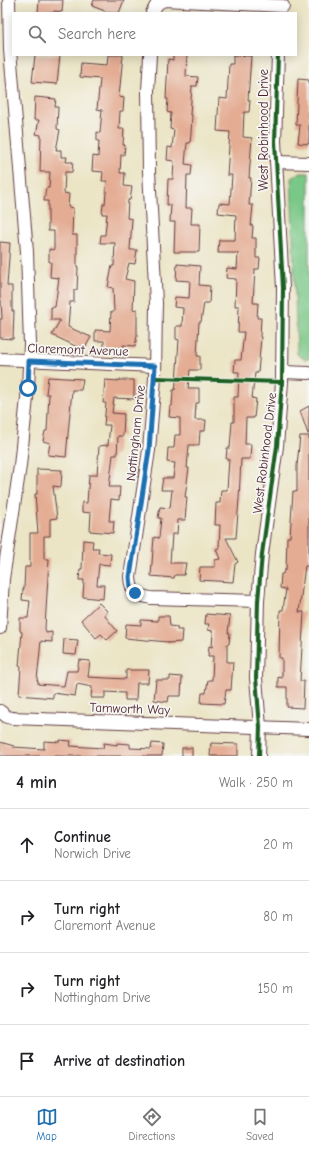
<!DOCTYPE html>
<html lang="en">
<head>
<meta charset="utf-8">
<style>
	body { margin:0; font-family:"Comic Neue",sans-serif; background:#f2f2f2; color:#202124 }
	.stop { position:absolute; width:12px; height:12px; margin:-9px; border:3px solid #1f6fb2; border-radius:50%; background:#fff }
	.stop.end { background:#1f6fb2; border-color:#fff; box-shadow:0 1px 4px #0008 }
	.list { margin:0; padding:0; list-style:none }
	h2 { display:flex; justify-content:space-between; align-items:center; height:52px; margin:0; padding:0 16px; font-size:17px }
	h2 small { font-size:13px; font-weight:400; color:#757577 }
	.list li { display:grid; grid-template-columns:26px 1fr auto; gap:12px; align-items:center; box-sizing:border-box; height:72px; padding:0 16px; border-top:1px solid #e0e0e0 }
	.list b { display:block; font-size:15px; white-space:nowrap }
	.list p { margin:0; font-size:13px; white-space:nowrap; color:#757577 }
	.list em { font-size:13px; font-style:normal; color:#757577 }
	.icon { flex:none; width:22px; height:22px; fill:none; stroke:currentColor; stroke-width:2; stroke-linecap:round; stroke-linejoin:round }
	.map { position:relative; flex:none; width:309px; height:756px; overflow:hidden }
	.search { position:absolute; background:#fff; box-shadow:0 2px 10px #0003; left:12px; right:12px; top:12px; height:44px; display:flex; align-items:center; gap:10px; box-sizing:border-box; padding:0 14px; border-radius:0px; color:#757577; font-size:15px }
	.sheet { height:340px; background:#fff }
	nav { display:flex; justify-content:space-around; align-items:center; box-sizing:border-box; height:56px; border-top:1px solid #e0e0e0; background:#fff; font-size:11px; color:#757577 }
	nav a { display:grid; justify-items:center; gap:2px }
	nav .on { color:#1f6fb2 }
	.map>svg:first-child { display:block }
</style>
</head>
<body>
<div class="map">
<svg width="309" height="756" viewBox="0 0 309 756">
	<rect width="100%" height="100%" fill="#f6f6f2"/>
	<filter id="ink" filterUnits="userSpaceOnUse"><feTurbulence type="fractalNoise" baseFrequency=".025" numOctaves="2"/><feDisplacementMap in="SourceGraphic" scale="8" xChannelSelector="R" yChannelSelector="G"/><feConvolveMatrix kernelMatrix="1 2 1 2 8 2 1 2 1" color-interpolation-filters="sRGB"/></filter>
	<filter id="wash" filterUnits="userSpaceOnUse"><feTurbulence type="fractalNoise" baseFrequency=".012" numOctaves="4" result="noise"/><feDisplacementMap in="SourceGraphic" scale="16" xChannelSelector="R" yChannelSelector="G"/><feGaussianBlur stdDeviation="0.9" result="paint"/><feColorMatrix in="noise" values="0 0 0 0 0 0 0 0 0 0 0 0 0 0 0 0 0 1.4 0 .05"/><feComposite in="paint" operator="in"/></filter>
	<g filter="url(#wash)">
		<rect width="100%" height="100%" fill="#ebe4c5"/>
		<polygon fill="#7ac887" stroke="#627459" points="300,173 309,173 309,359 304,359 297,354 291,178"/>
		<g id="blocks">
			<g fill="#e4ac93">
				<polygon points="39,0 63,0 62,12 54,11 53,13 38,13"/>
				<polygon points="94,0 124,0 119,13 110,13 92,6"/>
				<polygon points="35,55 60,55 57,84 32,82"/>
				<polygon points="108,55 123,55 119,97 124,98 123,111 120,111 119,129 124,129 123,145 125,145 124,155 121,155 120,173 125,173 124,186 132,187 130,200 128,200 127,218 132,219 130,250 137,250 135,264 129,263 125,279 134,281 133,310 137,309 137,336 135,346 123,345 123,348 104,347 104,341 95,341 95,330 110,331 111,312 114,312 113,288 108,287 112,266 114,266 115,243 100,243 101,235 105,235 107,214 102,214 103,204 105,204 107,181 102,181 103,172 92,171 93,156 98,157 99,141 97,141 97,132 100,133 102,110 97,109 100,79 80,77 81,63 107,65"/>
				<polygon points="173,55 187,55 186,76 198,77 197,86 192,86 190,115 192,115 191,133 190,143 187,143 185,164 192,165 191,175 187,175 186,208 192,208 191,224 200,224 199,252 174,252 175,222 170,222 171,205 167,205 168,179 173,179 174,161 167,160 168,147 172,148 174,130 170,129 171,113 167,112 168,99 166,99 168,59 173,60"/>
				<polygon points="233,55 251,56 248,100 250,100 249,112 244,112 243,137 252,138 249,178 251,178 249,205 253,205 251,226 253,226 252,238 256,238 256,258 260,258 259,269 255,269 253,303 258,303 257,318 261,318 260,337 261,337 258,373 255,373 252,398 256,399 254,418 246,418 245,444 251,444 250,459 241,459 239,499 236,538 226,538 238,562 235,564 233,582 199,580 200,567 215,567 215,560 220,559 216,549 219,548 220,525 215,525 216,503 220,503 221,490 227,490 229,459 226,459 227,448 230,448 232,422 234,422 234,397 238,397 239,372 234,372 235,360 241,360 244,332 238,332 239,306 235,306 236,279 226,278 227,268 237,269 238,253 218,253 219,240 235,240 236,215 218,213 219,203 230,204 232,175 227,175 230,132 217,131 219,98 227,99 229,64 233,64"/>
				<polygon points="298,79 309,80 309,144 298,143 300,125 296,125"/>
				<polygon points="35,97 56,99 55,107 58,107 57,129 60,130 56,150 61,150 61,157 67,157 66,162 73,162 72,172 65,172 64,193 69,194 68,207 73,208 72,235 77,235 77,267 78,267 77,290 74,290 74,302 70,302 68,327 91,337 84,350 52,335 60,320 51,320 51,307 55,307 59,278 50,277 51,262 49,262 49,249 54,250 54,231 48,231 48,201 44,201 46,188 49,188 50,172 40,172 41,135 36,134 39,120 34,120"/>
				<polygon points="0,242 10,243 7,286 12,286 12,311 14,311 13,339 0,338 0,319 2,319 1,300 0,300"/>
				<polygon points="177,264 200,266 199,285 210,286 209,303 204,303 201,322 199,322 197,356 200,356 200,370 190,370 188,388 199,388 199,403 196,403 195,420 206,420 205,431 200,431 199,445 189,445 187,468 189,468 185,497 187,497 185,520 178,520 177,534 172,534 170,563 186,563 184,575 175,575 174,578 151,576 154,537 159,538 161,518 158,518 160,507 170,508 172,490 161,490 163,478 173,478 175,463 167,462 168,448 174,448 175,435 180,435 180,418 169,417 170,406 172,406 173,390 175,390 176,382 179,340 176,339 176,326 182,326 183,308 174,307 175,297 189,298 190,281 176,280"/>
				<polygon points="48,377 83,379 81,390 72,390 66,457 48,455 50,443 43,441 45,431 47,431 49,394 46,394"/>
				<polygon points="105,380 119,381 119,380 134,380 134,399 114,398 112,413 124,414 123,436 118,436 117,455 113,455 109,487 120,487 119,500 111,499 109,521 114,521 113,533 90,531 91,513 82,512 82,502 87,503 89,475 97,475 99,446 108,445 110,425 104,425 106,403 103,403"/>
				<polygon points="309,406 309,434 308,434 300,411"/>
				<polygon points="300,436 309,436 309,566 305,566 299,612 304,612 300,681 304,681 303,708 287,707 287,687 278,687 278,677 282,678 282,658 279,658 280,610 283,610 286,589 280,588 281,574 283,574 284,570 286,570 287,537 290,537 293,491 297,492 297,466"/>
				<polygon points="37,469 62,470 61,487 53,486 57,518 50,519 50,536 44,536 44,559 49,559 45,628 46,633 52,632 52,642 41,641 37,680 38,681 38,684 64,686 67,671 77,671 79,660 90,661 88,677 126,679 126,670 149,670 148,683 137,683 136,700 125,700 125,693 105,692 105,698 91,698 92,687 77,684 75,696 53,693 53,698 19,695 21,667 19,666 22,632 20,631 20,618 28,618 30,601 22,600 23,589 24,589 25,567 30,567 30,533 38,533 35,494 37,494"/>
				<polygon points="83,540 93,541 92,548 99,548 98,553 111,554 110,565 99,564 97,585 104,585 103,599 83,597 84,580 79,580 80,569 82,569"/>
				<polygon points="99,603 107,611 105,616 117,631 107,640 101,634 96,638 81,620"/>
				<polygon points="206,614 230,616 228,633 230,633 229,644 227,644 227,662 233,662 231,690 226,690 224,704 201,703 202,693 206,693 208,680 212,680 213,656 208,656 209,646 212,647 213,631 208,630 209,624 205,624"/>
				<polygon points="158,616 169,616 170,626 177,627 177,630 182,630 181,642 168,643 168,642 135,639 125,638 126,624 141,625 141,620 158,621"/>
				<polygon points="64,639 78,640 76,655 63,654"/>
				<polygon points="170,676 182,677 181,696 169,696 168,702 154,700 156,680 170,680"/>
				<polygon points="60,740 71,741 70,746 103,748 104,743 117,745 117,743 130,744 130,748 151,749 152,743 163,744 162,756 0,756 0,742 14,746 13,747 44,749 44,741 60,742"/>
				<polygon points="211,743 238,744 238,756 210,756"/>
				<rect x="182" y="748" width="10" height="8"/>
			</g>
		</g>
	</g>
	<g filter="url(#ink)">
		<use href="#blocks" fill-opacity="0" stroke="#623d42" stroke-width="1"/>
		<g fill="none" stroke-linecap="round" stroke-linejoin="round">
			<defs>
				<g id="minor">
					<polyline points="152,13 157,4 164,0 283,6"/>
					<path d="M150 55 148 91 149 171 156 303 155 378 149 450 130 577C131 593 136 595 151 598L258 601"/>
					<polyline points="276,162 309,163"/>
					<polyline points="0,359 155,366"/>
					<polyline points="282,372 309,373"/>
					<polyline points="0,628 3,579 20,466 28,388 30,344 27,252 10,50 9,0"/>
					<polyline points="0,711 7,717 12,718 309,729"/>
					<polyline points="259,756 260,727 256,678 258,601 262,554 277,446 282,382 283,288 275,141 278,55"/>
				</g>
			</defs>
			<use href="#minor" stroke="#623d42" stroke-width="14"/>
			<use href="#minor" stroke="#fff" stroke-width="12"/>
			<defs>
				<g id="cycleway">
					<polyline points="155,378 282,382"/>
					<polyline points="259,756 260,727 256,678 258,601 262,554 277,446 282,382 283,288 275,141 278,55"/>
				</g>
			</defs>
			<use href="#cycleway" stroke="#f6f6f2" stroke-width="6"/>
			<use href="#cycleway" stroke="#1b5e20" stroke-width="4"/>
		</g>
	</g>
	<g fill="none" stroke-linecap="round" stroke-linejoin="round" filter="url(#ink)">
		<polyline stroke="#1f6fb2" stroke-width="5" points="28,388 29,361 155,366 149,450 130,577 131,587 135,593"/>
	</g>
	<g text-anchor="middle" stroke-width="3.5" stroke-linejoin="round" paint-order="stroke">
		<g font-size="13" fill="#4a1f2b" stroke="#f6f6f2">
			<text transform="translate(263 130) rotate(-90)" y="5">West Robinhood Drive</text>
			<text transform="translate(78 349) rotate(2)" y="5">Claremont Avenue</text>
			<text transform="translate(135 433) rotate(-84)" y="5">Nottingham Drive</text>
			<text transform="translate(264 453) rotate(-83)" y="5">West Robinhood Drive</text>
			<text transform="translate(130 708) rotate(2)" y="5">Tamworth Way</text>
		</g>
	</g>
</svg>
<div class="stop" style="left:28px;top:388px"></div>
<div class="stop end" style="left:135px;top:593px"></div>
<div class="search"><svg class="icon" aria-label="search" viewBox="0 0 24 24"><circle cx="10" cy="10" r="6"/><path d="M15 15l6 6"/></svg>Search here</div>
</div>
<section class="sheet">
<h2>4 min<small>Walk · 250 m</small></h2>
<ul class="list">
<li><svg class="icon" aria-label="ahead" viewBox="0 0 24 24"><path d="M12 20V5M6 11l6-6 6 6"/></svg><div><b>Continue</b><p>Norwich Drive</p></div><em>20 m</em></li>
<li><svg class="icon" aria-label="right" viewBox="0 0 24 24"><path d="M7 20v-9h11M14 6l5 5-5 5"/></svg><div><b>Turn right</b><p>Claremont Avenue</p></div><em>80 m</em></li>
<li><svg class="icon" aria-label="right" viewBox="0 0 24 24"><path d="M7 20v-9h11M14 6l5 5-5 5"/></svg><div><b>Turn right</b><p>Nottingham Drive</p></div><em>150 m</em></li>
<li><svg class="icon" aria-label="arrive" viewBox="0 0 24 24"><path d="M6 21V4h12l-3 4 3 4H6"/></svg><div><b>Arrive at destination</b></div></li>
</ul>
</section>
<nav>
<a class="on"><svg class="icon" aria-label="map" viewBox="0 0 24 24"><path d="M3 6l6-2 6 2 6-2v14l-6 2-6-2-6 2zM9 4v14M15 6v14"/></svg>Map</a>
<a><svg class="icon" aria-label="directions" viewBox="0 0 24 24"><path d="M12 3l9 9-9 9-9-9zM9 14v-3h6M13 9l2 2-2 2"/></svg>Directions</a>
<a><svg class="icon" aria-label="saved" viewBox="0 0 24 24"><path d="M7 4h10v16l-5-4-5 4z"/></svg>Saved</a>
</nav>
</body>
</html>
